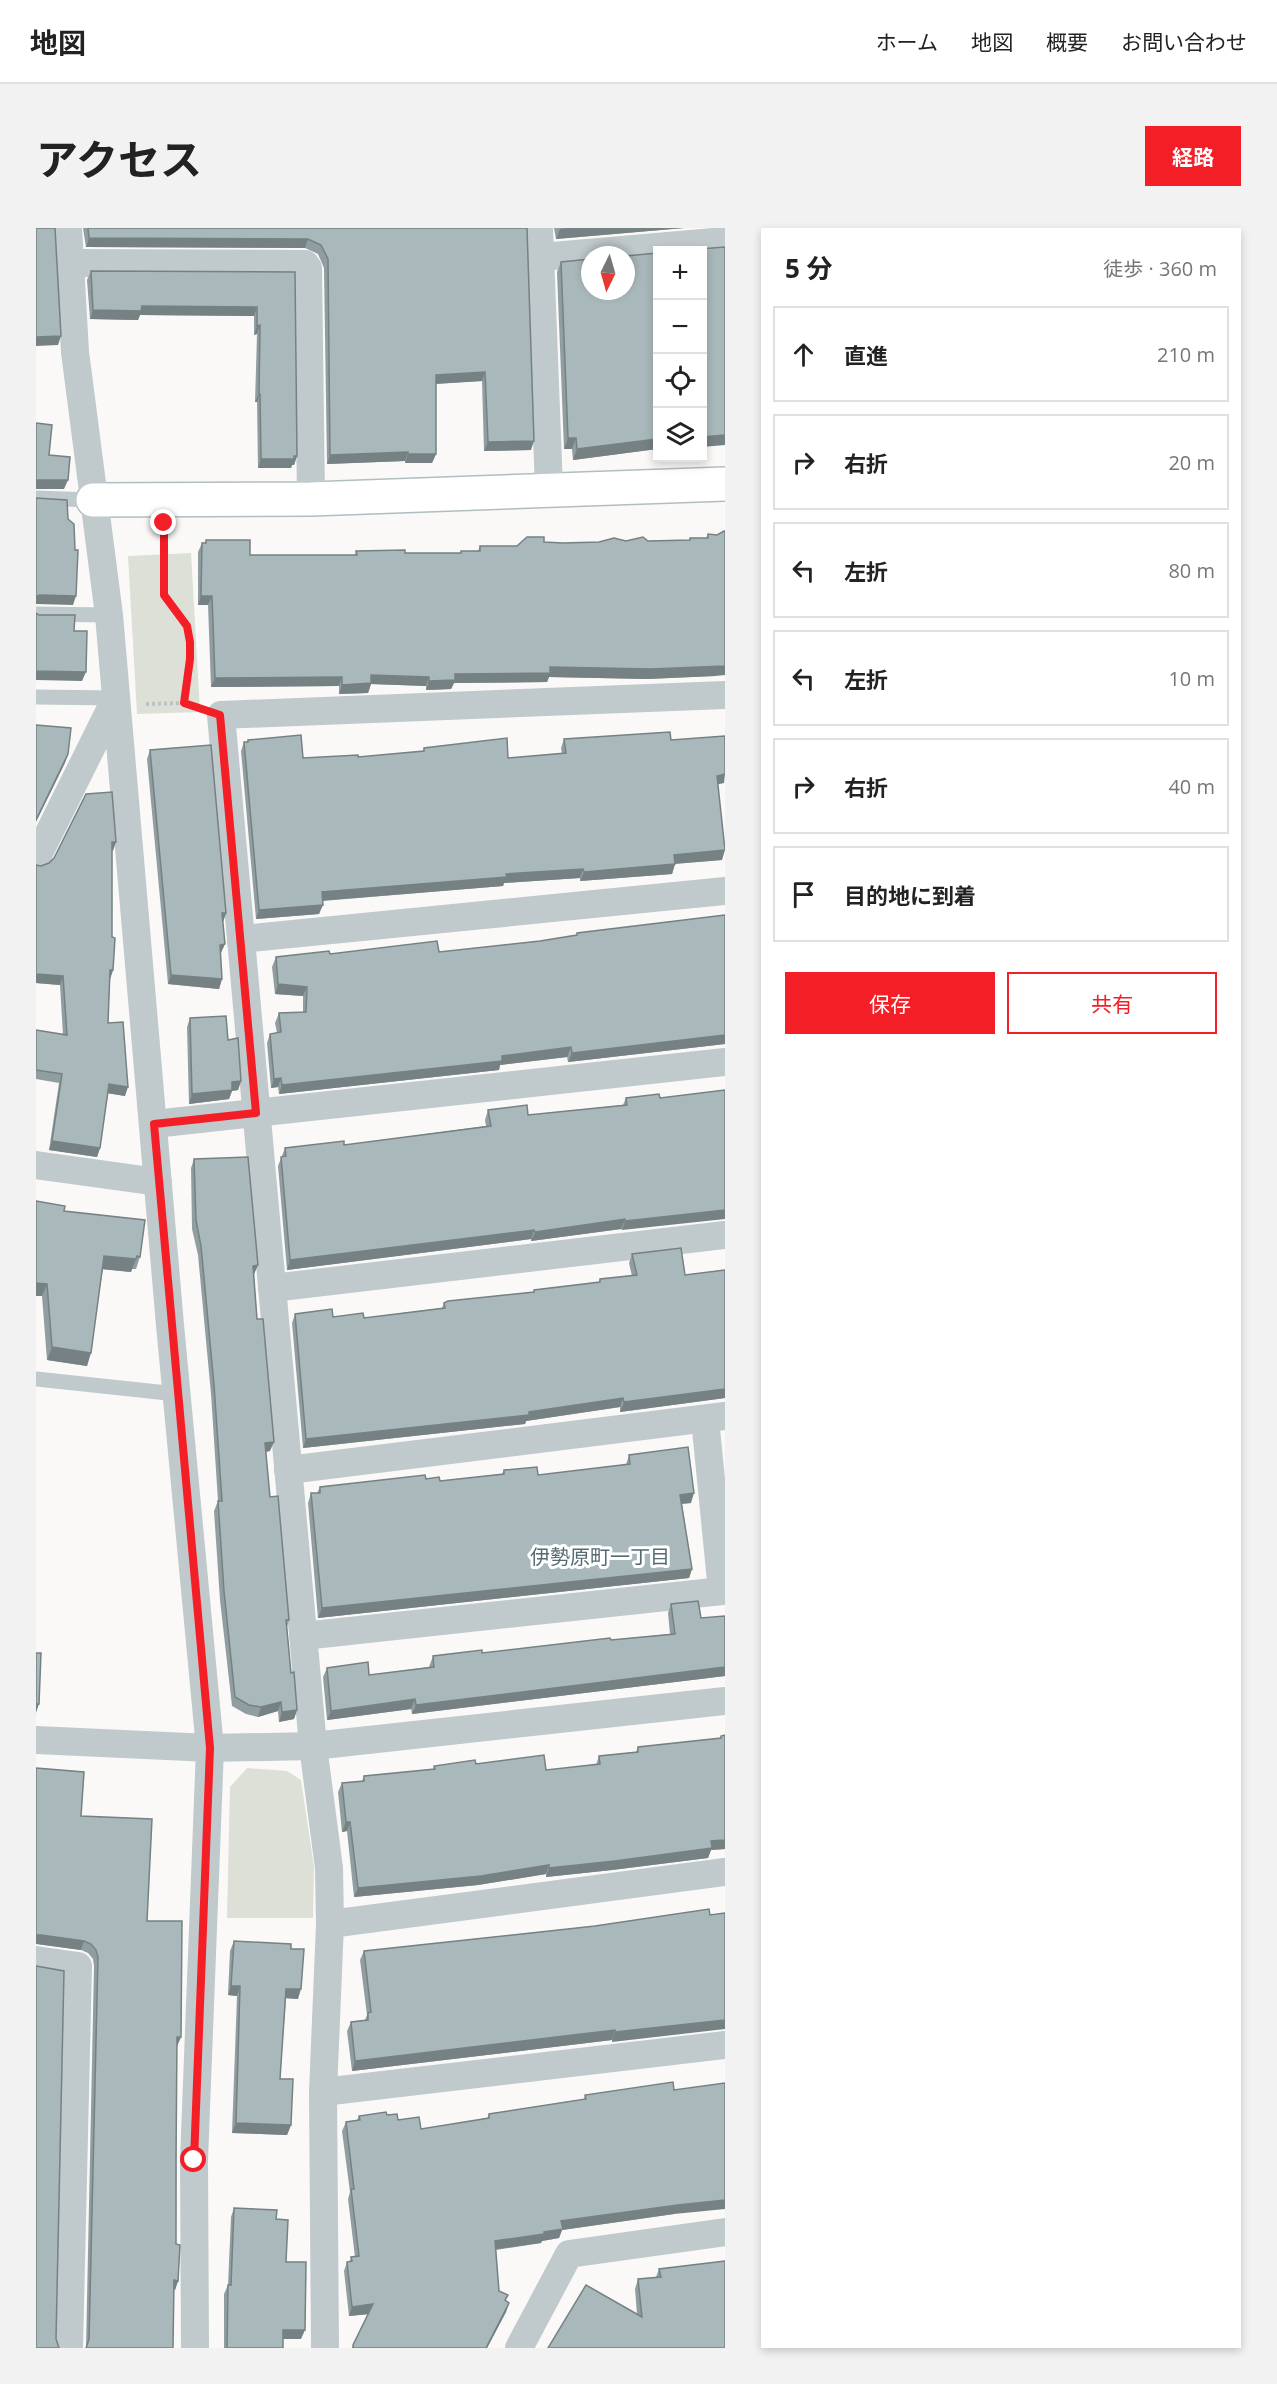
<!DOCTYPE html>
<html lang="ja">
<head>
<meta charset="utf-8">
<style>
	body { margin:0; font-family:"Open Sans","Noto Sans JP",sans-serif; background:#f2f2f2; color:#222 }
	.controls { position:absolute; right:18px; top:18px; display:grid; overflow:hidden; border-radius:0px; box-shadow:0 3px 9px #0003 }
	.controls button { width:54px; height:54px; display:grid; place-items:center; padding:0; border:0; border-bottom:2px solid #e0e0e0; background:#fff; color:#222; font:30px sans-serif }
	.compass { position:absolute; left:545px; top:18px; width:54px; height:54px; border-radius:50%; background:#fff; box-shadow:0 3px 9px #0003; rotate:185deg }
	.stop { position:absolute; width:18px; height:18px; margin:-14px; border:4px solid #f41e26; border-radius:50%; background:#fff }
	.stop.end { background:#f41e26; border-color:#fff; box-shadow:0 2px 6px #0008 }
	.list { margin:0; padding:0; list-style:none }
	h2 { display:flex; justify-content:space-between; align-items:center; height:78px; margin:0; padding:0 24px; font-size:26px }
	h2 small { font-size:20px; font-weight:400; color:#767676 }
	.list li { display:grid; grid-template-columns:39px 1fr auto; gap:18px; align-items:center; box-sizing:border-box; height:96px; margin:0 12px 12px; padding:0 12px; border:2px solid #e0e0e0; border-radius:0px }
	.list b { display:block; font-size:22px; white-space:nowrap }
	.list em { font-size:20px; font-style:normal; color:#767676 }
	.actions { display:flex; gap:12px; padding:18px 24px }
	.actions a { flex:1; padding:14px 0; border:2px solid #f41e26; border-radius:0px; text-align:center; font-size:21px; color:#f41e26 }
	.actions .main { background:#f41e26; color:#fff }
	.icon { flex:none; width:33px; height:33px; fill:none; stroke:currentColor; stroke-width:2; stroke-linecap:round; stroke-linejoin:round }
	.map { position:relative; flex:none; width:689px; height:2120px; overflow:hidden; border-radius:0px }
	header { display:flex; align-items:center; gap:36px; box-sizing:border-box; height:84px; padding:0 30px; background:#fff; border-bottom:2px solid #e0e0e0 }
	header strong { font-size:28px }
	nav { display:flex; gap:33px; margin-inline-start:auto; font-size:21px }
	.intro { display:flex; align-items:center; justify-content:space-between; box-sizing:border-box; height:144px; padding:0 36px }
	h1 { margin:0; font-size:42px }
	.button { padding:15px 27px; border-radius:0px; background:#f41e26; color:#fff; font-size:21px; font-weight:700 }
	main { display:flex; gap:36px; padding:0 36px }
	aside { flex:1; background:#fff; border-radius:0px; box-shadow:0 3px 9px #0003 }
	.map>svg:first-child { display:block }
</style>
</head>
<body>
<header>
<strong>地図</strong>
<nav><a>ホーム</a><a>地図</a><a>概要</a><a>お問い合わせ</a></nav>
</header>
<div class="intro"><h1>アクセス</h1><a class="button">経路</a></div>
<main>
<div class="map">
<svg width="689" height="2120" viewBox="0 0 689 2120">
	<rect width="100%" height="100%" fill="#faf9f8"/>
	<g fill="#dce0d6">
		<polygon points="155,325 164,484 101,486 92,328"/>
		<polygon points="211,1540 251,1543 265,1552 278,1639 277,1690 191,1690 194,1559"/>
	</g>
	<g fill="none" stroke-linecap="round" stroke-linejoin="round">
		<defs>
			<polyline id="secondary" points="57,272 275,271 689,256"/>
		</defs>
		<use href="#secondary" stroke="#b2bdc0" stroke-width="36"/>
		<g stroke="#bdc2c4" stroke-width="4" stroke-dasharray="3 3" stroke-linecap="butt">
			<polyline points="129,305 128,367 151,398 154,414 148,475 157,478"/>
			<polyline points="110,476 148,475"/>
		</g>
		<g stroke="#c0c9cb" stroke-width="15">
			<polyline points="0,270 57,272"/>
			<polyline points="0,386 73,387"/>
			<polyline points="0,469 80,470"/>
			<polyline points="0,1151 141,1166"/>
		</g>
		<g stroke="#c0c9cb" stroke-width="28">
			<polyline points="32,0 39,124 73,387 134,1097 174,1520 158,1932 159,2120"/>
			<polyline points="503,0 513,261"/>
			<polyline points="505,29 689,13"/>
			<polyline points="35,35 269,36 272,40 275,271"/>
			<polyline points="0,631 80,470"/>
			<polyline points="205,711 689,663"/>
			<polyline points="118,896 689,834"/>
			<polyline points="0,937 122,954"/>
			<polyline points="236,1060 689,1007"/>
			<polyline points="252,1242 689,1188"/>
			<polyline points="267,1408 686,1363 669,1191"/>
			<polyline points="0,1512 174,1520 277,1518 689,1473"/>
			<polyline points="294,1696 689,1644"/>
			<polyline points="0,1732 42,1738 33,2120"/>
			<polyline points="287,1864 689,1817"/>
			<polyline points="289,2120 287,1864 294,1696 293,1640 277,1518 185,487 689,467"/>
			<polyline points="483,2120 533,2026 689,2004"/>
		</g>
		<use href="#secondary" stroke="#fff" stroke-width="33"/>
	</g>
	<g fill="#919ea1">
		<polygon points="47,0 491,0 495,222 448,223 446,153 400,156 400,226 396,235 369,235 369,233 291,236 288,40 282,26 269,20 50,19"/>
		<polygon points="518,0 648,0 520,11"/>
		<polygon points="621,25 621,221 537,232 536,221 528,221 521,44 525,34"/>
		<polygon points="55,43 259,44 261,228 258,237 256,237 255,240 222,240 221,174 219,174 221,106 218,107 218,88 104,87 102,92 54,91 51,52"/>
		<polygon points="672,306 679,448 611,451 513,449 511,454 418,455 415,461 390,462 390,458 335,456 332,465 303,466 303,458 175,459 172,377 162,377 162,324 166,315 169,315 170,312 214,327 319,327 320,323 369,325 425,325 425,323 442,323 444,318 481,318 508,314 527,315 563,314 653,312 654,310 670,310"/>
		<polygon points="528,511 635,512 688,555 681,556 686,632 639,636 636,646 544,653 544,650 468,655 467,658 286,673 283,686 220,691 205,523 208,514 211,514 212,512 267,530 322,529 387,523 388,520 472,530 526,526 525,520"/>
		<polygon points="114,522 190,685 187,694 185,725 184,725 186,751 183,761 132,756 111,531"/>
		<polygon points="50,566 77,623 76,623 76,709 77,742 74,751 72,795 89,868 72,865 64,920 61,929 13,922 23,855 0,851 0,802 27,807 24,757 0,755 0,637 5,638 13,635 18,630"/>
		<polygon points="689,687 689,816 532,834 531,829 464,837 463,842 243,866 242,859 235,860 231,815 234,806 241,805 239,795 243,785 267,784 267,768 239,766 236,739 240,729 294,726 403,724 504,713 541,707 541,705"/>
		<polygon points="154,790 192,812 205,853 202,862 196,863 193,871 153,876 151,799"/>
		<polygon points="689,862 586,1002 585,1001 495,1013 495,1011 251,1042 242,938 249,920 308,917 450,898 449,892 452,882 492,887 587,877 590,870 624,870"/>
		<polygon points="158,931 222,1037 218,1046 221,1091 234,1223 230,1224 234,1269 253,1392 251,1399 255,1445 261,1482 258,1491 243,1494 242,1483 222,1489 210,1486 196,1478 184,1372 178,1283 182,1273 175,1166 162,1027 156,1001 155,940"/>
		<polygon points="0,973 28,983 104,1029 100,1041 96,1041 95,1044 67,1041 51,1138 11,1132 6,1068 0,1068"/>
		<polygon points="596,1026 649,1047 689,1042 689,1170 584,1184 584,1179 490,1193 489,1196 267,1220 256,1095 259,1086 297,1089 328,1090 406,1080 408,1075 497,1065 498,1062 563,1054 564,1051 596,1048 593,1035"/>
		<polygon points="593,1227 655,1275 646,1276 656,1341 653,1350 282,1390 272,1275 275,1265 281,1265 284,1259 390,1251 404,1253 466,1246 468,1242 502,1247 590,1237"/>
		<polygon points="635,1376 665,1390 689,1448 376,1486 375,1481 291,1492 287,1449 291,1440 333,1447 393,1439 397,1428 446,1425 634,1406 632,1385"/>
		<polygon points="689,1507 689,1621 675,1622 672,1630 576,1642 510,1649 510,1646 442,1657 318,1669 311,1603 306,1604 302,1564 306,1555 326,1553 328,1548 397,1541 398,1538 440,1536 510,1542 560,1537 563,1528 600,1524 602,1519 684,1510 685,1508"/>
		<polygon points="45,1588 111,1693 145,1809 141,1818 140,2016 142,2053 139,2062 137,2061 50,2120 58,1738 57,1731 52,1725 45,1722 2,1716"/>
		<polygon points="673,1681 576,1814 576,1812 316,1843 311,1803 315,1794 329,1792 331,1787 324,1732 328,1723 559,1698"/>
		<polygon points="198,1713 262,1771 250,1770 244,1851 255,1897 251,1907 196,1905 201,1768 192,1767 194,1723"/>
		<polygon points="638,1862 638,1986 526,2002 523,2010 506,2013 505,2015 460,2022 463,2063 470,2073 473,2075 470,2084 451,2120 316,2120 333,2086 313,2088 308,2043 311,2034 314,2033 315,2029 319,2029 312,1971 314,1964 306,1903 310,1894 321,1892 323,1888 351,1887 385,1901 451,1891 453,1886 548,1871 549,1867"/>
		<polygon points="198,1980 240,1991 265,2111 247,2111 247,2120 188,2120 188,2066 192,2057 195,1989"/>
		<polygon points="623,2041 689,2120 512,2120 601,2086 599,2061 602,2051 620,2049"/>
	</g>
	<g fill="#768183">
		<polygon points="530,0 648,0 520,11 524,1"/>
		<polygon points="53,10 272,11 269,20 50,19"/>
		<polygon points="106,78 221,79 218,88 104,87 102,92 54,91 57,82"/>
		<polygon points="224,97 221,106 218,107 221,98"/>
		<polygon points="25,108 22,117 0,118 0,109"/>
		<polygon points="449,144 446,153 397,156 400,147"/>
		<polygon points="223,166 224,166 221,174 219,174"/>
		<polygon points="689,207 689,217 666,219 666,209"/>
		<polygon points="532,210 540,210 536,221 528,221"/>
		<polygon points="621,211 621,221 537,232 541,221"/>
		<polygon points="498,213 495,222 448,223 452,214"/>
		<polygon points="372,224 369,233 291,236 294,227"/>
		<polygon points="372,226 400,226 396,235 369,235"/>
		<polygon points="261,228 258,237 256,237 255,240 222,240 225,231"/>
		<polygon points="0,252 32,252 28,261 0,261"/>
		<polygon points="3,367 40,368 37,377 0,376 0,369"/>
		<polygon points="165,368 176,368 172,377 162,377"/>
		<polygon points="689,438 689,447 679,448 611,451 513,449 511,454 418,455 415,461 390,462 393,453 419,446 514,439"/>
		<polygon points="0,443 50,444 46,453 0,452"/>
		<polygon points="335,447 393,449 390,458 335,456 332,465 303,466 306,457"/>
		<polygon points="306,449 303,458 175,459 179,450"/>
		<polygon points="32,526 29,535 0,594 0,592"/>
		<polygon points="689,546 688,555 677,557 681,548"/>
		<polygon points="76,614 80,614 77,623 72,623"/>
		<polygon points="689,622 686,632 635,636 638,627"/>
		<polygon points="639,636 636,646 544,653 548,644"/>
		<polygon points="547,641 544,650 468,655 467,658 282,673 286,664 470,646"/>
		<polygon points="287,677 283,686 220,691 223,682"/>
		<polygon points="186,685 190,685 187,694"/>
		<polygon points="189,716 185,725 180,726 184,717"/>
		<polygon points="74,742 77,742 74,751 71,751"/>
		<polygon points="0,746 27,748 24,757 0,755"/>
		<polygon points="135,747 186,751 183,761 132,756"/>
		<polygon points="242,756 271,759 267,768 239,766"/>
		<polygon points="689,807 689,816 532,834 536,825"/>
		<polygon points="535,819 531,829 464,837 463,842 243,866 246,857"/>
		<polygon points="245,850 242,859 235,860 238,851"/>
		<polygon points="205,853 202,862 196,863 193,871 153,876 156,866 196,854"/>
		<polygon points="73,856 92,859 89,868 70,865"/>
		<polygon points="16,913 64,920 61,929 13,922"/>
		<polygon points="689,982 689,991 586,1002 589,993"/>
		<polygon points="589,991 585,1001 495,1013 499,1004"/>
		<polygon points="498,1002 495,1011 251,1042 254,1032"/>
		<polygon points="68,1028 100,1031 95,1044 64,1041"/>
		<polygon points="222,1037 218,1046 217,1038"/>
		<polygon points="0,1055 11,1056 6,1068 0,1068"/>
		<polygon points="16,1119 55,1125 51,1138 11,1132"/>
		<polygon points="689,1161 689,1170 584,1184 588,1174"/>
		<polygon points="587,1170 584,1179 490,1193 489,1196 267,1220 270,1211 493,1184"/>
		<polygon points="238,1214 234,1223 226,1224 229,1215"/>
		<polygon points="658,1265 655,1275 641,1276 644,1267"/>
		<polygon points="656,1341 653,1350 282,1390 286,1380"/>
		<polygon points="689,1439 689,1448 376,1486 380,1477"/>
		<polygon points="379,1471 375,1481 291,1492 295,1483"/>
		<polygon points="245,1474 242,1483 222,1489 225,1479"/>
		<polygon points="0,1476 3,1476 0,1485"/>
		<polygon points="261,1482 258,1491 243,1494 246,1484"/>
		<polygon points="310,1594 314,1594 311,1603 306,1604"/>
		<polygon points="689,1612 689,1621 675,1622 672,1630 576,1642 510,1649 513,1640 675,1613"/>
		<polygon points="513,1637 510,1646 442,1657 318,1669 322,1660"/>
		<polygon points="0,1707 5,1707 48,1713 45,1722 0,1716"/>
		<polygon points="195,1758 204,1758 201,1768 192,1767"/>
		<polygon points="250,1761 265,1761 262,1771 247,1770"/>
		<polygon points="689,1792 689,1801 576,1814 579,1804"/>
		<polygon points="579,1802 576,1812 316,1843 319,1833"/>
		<polygon points="141,1809 145,1809 141,1818 138,1818"/>
		<polygon points="200,1895 255,1897 251,1907 196,1905"/>
		<polygon points="689,1972 689,1981 638,1986 526,2002 523,2010 506,2013 505,2015 455,2022 459,2013 508,2004 525,1993 642,1977"/>
		<polygon points="138,2052 142,2053 139,2062 134,2061"/>
		<polygon points="473,2075 470,2084 451,2120 450,2120"/>
		<polygon points="337,2076 334,2086 313,2088 316,2079"/>
		<polygon points="247,2102 269,2102 265,2111 243,2111"/>
	</g>
	<g fill="#a9b8bb" stroke="#768183" stroke-width="1.5">
		<polygon points="0,0 19,0 25,108 0,109"/>
		<polygon points="52,0 491,0 498,213 452,214 449,144 400,147 400,226 372,226 372,224 294,227 292,31 285,17 272,11 53,10"/>
		<polygon points="689,19 689,207 666,209 666,22 652,22"/>
		<polygon points="621,25 621,211 541,221 540,210 532,210 525,34 554,31 554,63 590,63 590,28"/>
		<polygon points="55,43 259,44 261,228 258,228 258,231 225,231 224,166 223,166 224,97 221,98 221,79 106,78 105,83 57,82"/>
		<polygon points="0,195 16,197 13,227 34,229 32,252 0,252"/>
		<polygon points="0,270 31,272 32,291 38,296 39,322 42,322 40,368 3,367 0,369"/>
		<polygon points="688,303 689,303 689,438 615,441 514,439 514,445 419,446 419,452 393,453 393,449 335,447 335,455 306,457 306,449 179,450 176,368 165,368 166,315 170,315 170,312 214,312 214,327 321,327 320,323 369,322 369,325 425,325 425,323 444,323 444,318 481,318 491,309 508,309 508,314 527,315 563,314 578,310 590,313 607,309 612,313 654,312 654,310 672,310 672,306 681,307"/>
		<polygon points="0,385 3,387 39,387 38,403 51,403 50,444 0,443"/>
		<polygon points="0,497 35,500 32,526 0,592"/>
		<polygon points="634,504 635,512 689,508 689,546 681,548 689,622 638,627 639,636 548,644 547,641 470,646 471,649 286,664 287,677 223,682 208,514 212,514 212,512 265,507 267,530 322,527 322,529 388,523 388,520 471,510 472,530 530,525 528,511"/>
		<polygon points="175,517 190,685 186,685 189,716 184,717 186,751 135,747 114,522"/>
		<polygon points="76,564 80,614 76,614 76,709 79,710 77,742 74,742 72,795 87,794 92,859 73,856 64,920 16,913 26,846 0,842 0,802 31,807 27,748 0,746 0,637 5,638 13,635 18,630 50,566"/>
		<polygon points="689,687 689,807 536,825 535,819 466,828 466,833 246,857 245,850 238,851 234,806 245,804 243,785 270,784 271,759 242,756 240,729 293,723 294,726 401,713 403,724 504,713 541,707 541,705"/>
		<polygon points="190,788 192,812 202,810 205,853 196,854 196,862 156,866 154,790"/>
		<polygon points="689,862 689,982 589,993 589,991 499,1004 498,1002 254,1032 245,929 250,928 249,920 308,913 308,917 455,898 452,882 491,877 492,887 591,877 590,870 623,866 624,870"/>
		<polygon points="212,929 222,1037 217,1038 221,1091 227,1091 238,1214 229,1215 234,1269 242,1268 253,1392 250,1392 255,1445 258,1444 261,1482 246,1484 245,1474 225,1479 213,1477 199,1469 188,1363 182,1273 186,1273 178,1157 165,1018 160,992 158,931"/>
		<polygon points="0,973 29,978 28,983 109,992 104,1029 101,1028 100,1031 68,1028 55,1125 16,1119 11,1056 0,1055"/>
		<polygon points="645,1020 649,1047 689,1042 689,1161 588,1174 587,1170 493,1184 493,1187 270,1211 259,1086 296,1081 297,1089 327,1085 328,1090 409,1080 408,1075 412,1073 498,1064 498,1062 564,1054 564,1051 601,1047 596,1026"/>
		<polygon points="652,1219 658,1265 644,1267 656,1341 286,1380 275,1265 284,1265 284,1259 389,1247 390,1251 403,1249 404,1253 468,1246 468,1242 501,1239 502,1247 594,1236 593,1227"/>
		<polygon points="662,1373 665,1390 689,1388 689,1439 380,1477 379,1471 295,1483 291,1440 332,1434 333,1447 398,1439 397,1428 446,1422 446,1425 574,1410 575,1412 639,1406 635,1376"/>
		<polygon points="0,1425 5,1425 3,1476 0,1476"/>
		<polygon points="689,1507 689,1612 675,1613 676,1620 579,1633 513,1640 513,1637 445,1648 322,1660 314,1594 310,1594 306,1555 328,1553 328,1548 399,1541 398,1538 439,1532 440,1536 508,1527 510,1542 564,1536 563,1528 602,1524 602,1519 685,1510 685,1508"/>
		<polygon points="0,1540 48,1544 45,1588 116,1591 111,1693 146,1693 145,1809 141,1809 140,1931 140,2016 144,2017 142,2053 138,2052 137,2120 50,2120 53,2111 62,1729 60,1722 55,1716 48,1713 5,1707 0,1707"/>
		<polygon points="673,1681 674,1687 689,1685 689,1792 579,1804 579,1802 319,1833 315,1794 332,1792 332,1785 335,1784 328,1723 559,1698"/>
		<polygon points="198,1713 255,1716 255,1721 268,1721 265,1761 250,1761 244,1851 257,1851 255,1897 200,1895 204,1758 195,1758"/>
		<polygon points="0,1738 28,1743 20,2111 23,2120 0,2120"/>
		<polygon points="637,1854 638,1862 689,1855 689,1972 642,1977 525,1993 527,2001 508,2004 508,2006 459,2013 463,2063 472,2067 469,2072 473,2075 450,2120 317,2120 317,2117 337,2076 316,2079 311,2034 316,2033 315,2029 323,2028 315,1961 318,1961 310,1894 324,1892 323,1888 350,1884 351,1887 361,1886 362,1892 383,1889 385,1901 453,1890 453,1886 550,1871 549,1867"/>
		<polygon points="198,1980 241,1982 240,1991 252,1992 250,2034 270,2034 269,2102 247,2102 247,2120 191,2120 192,2057 195,2057"/>
		<polygon points="689,2033 689,2120 512,2120 550,2057 606,2089 602,2051 625,2049 623,2041"/>
	</g>
	<g fill="none" stroke-linecap="round" stroke-linejoin="round">
		<polyline stroke="#f41e26" stroke-width="8" points="128,295 128,367 151,398 154,414 154,431 148,475 184,487 220,885 118,896 174,1520 158,1932"/>
	</g>
	<g text-anchor="middle" stroke-width="6" stroke-linejoin="round" paint-order="stroke">
		<g font-size="20" fill="#556b70" stroke="#fff">
			<text x="564" y="1336">伊勢原町一丁目</text>
		</g>
	</g>
</svg>
<div class="controls">
<button>+</button>
<button>−</button>
<button><svg class="icon" aria-label="locate" viewBox="0 0 24 24"><circle cx="12" cy="12" r="6"/><path d="M12 2v4M12 18v4M2 12h4M18 12h4"/></svg></button>
<button><svg class="icon" aria-label="layers" viewBox="0 0 24 24"><path d="M12 4l9 5-9 5-9-5zM3 14l9 5 9-5"/></svg></button>
</div>
<svg class="compass" viewBox="-18 -18 36 36"><path d="M0-13l5 13h-10z" fill="#e53935"/><path d="M0 13l5-13h-10z" fill="#767676"/></svg>
<div class="stop" style="left:158px;top:1932px"></div>
<div class="stop end" style="left:128px;top:295px"></div>
</div>
<aside>
<h2>5 分<small>徒歩 · 360 m</small></h2>
<ul class="list">
<li><svg class="icon" aria-label="ahead" viewBox="0 0 24 24"><path d="M12 20V5M6 11l6-6 6 6"/></svg><div><b>直進</b></div><em>210 m</em></li>
<li><svg class="icon" aria-label="right" viewBox="0 0 24 24"><path d="M7 20v-9h11M14 6l5 5-5 5"/></svg><div><b>右折</b></div><em>20 m</em></li>
<li><svg class="icon" aria-label="left" viewBox="0 0 24 24"><path d="M17 20v-9H6M10 6l-5 5 5 5"/></svg><div><b>左折</b></div><em>80 m</em></li>
<li><svg class="icon" aria-label="left" viewBox="0 0 24 24"><path d="M17 20v-9H6M10 6l-5 5 5 5"/></svg><div><b>左折</b></div><em>10 m</em></li>
<li><svg class="icon" aria-label="right" viewBox="0 0 24 24"><path d="M7 20v-9h11M14 6l5 5-5 5"/></svg><div><b>右折</b></div><em>40 m</em></li>
<li><svg class="icon" aria-label="arrive" viewBox="0 0 24 24"><path d="M6 21V4h12l-3 4 3 4H6"/></svg><div><b>目的地に到着</b></div></li>
</ul>
<div class="actions"><a class="main">保存</a><a>共有</a></div>
</aside>
</main>
</body>
</html>
